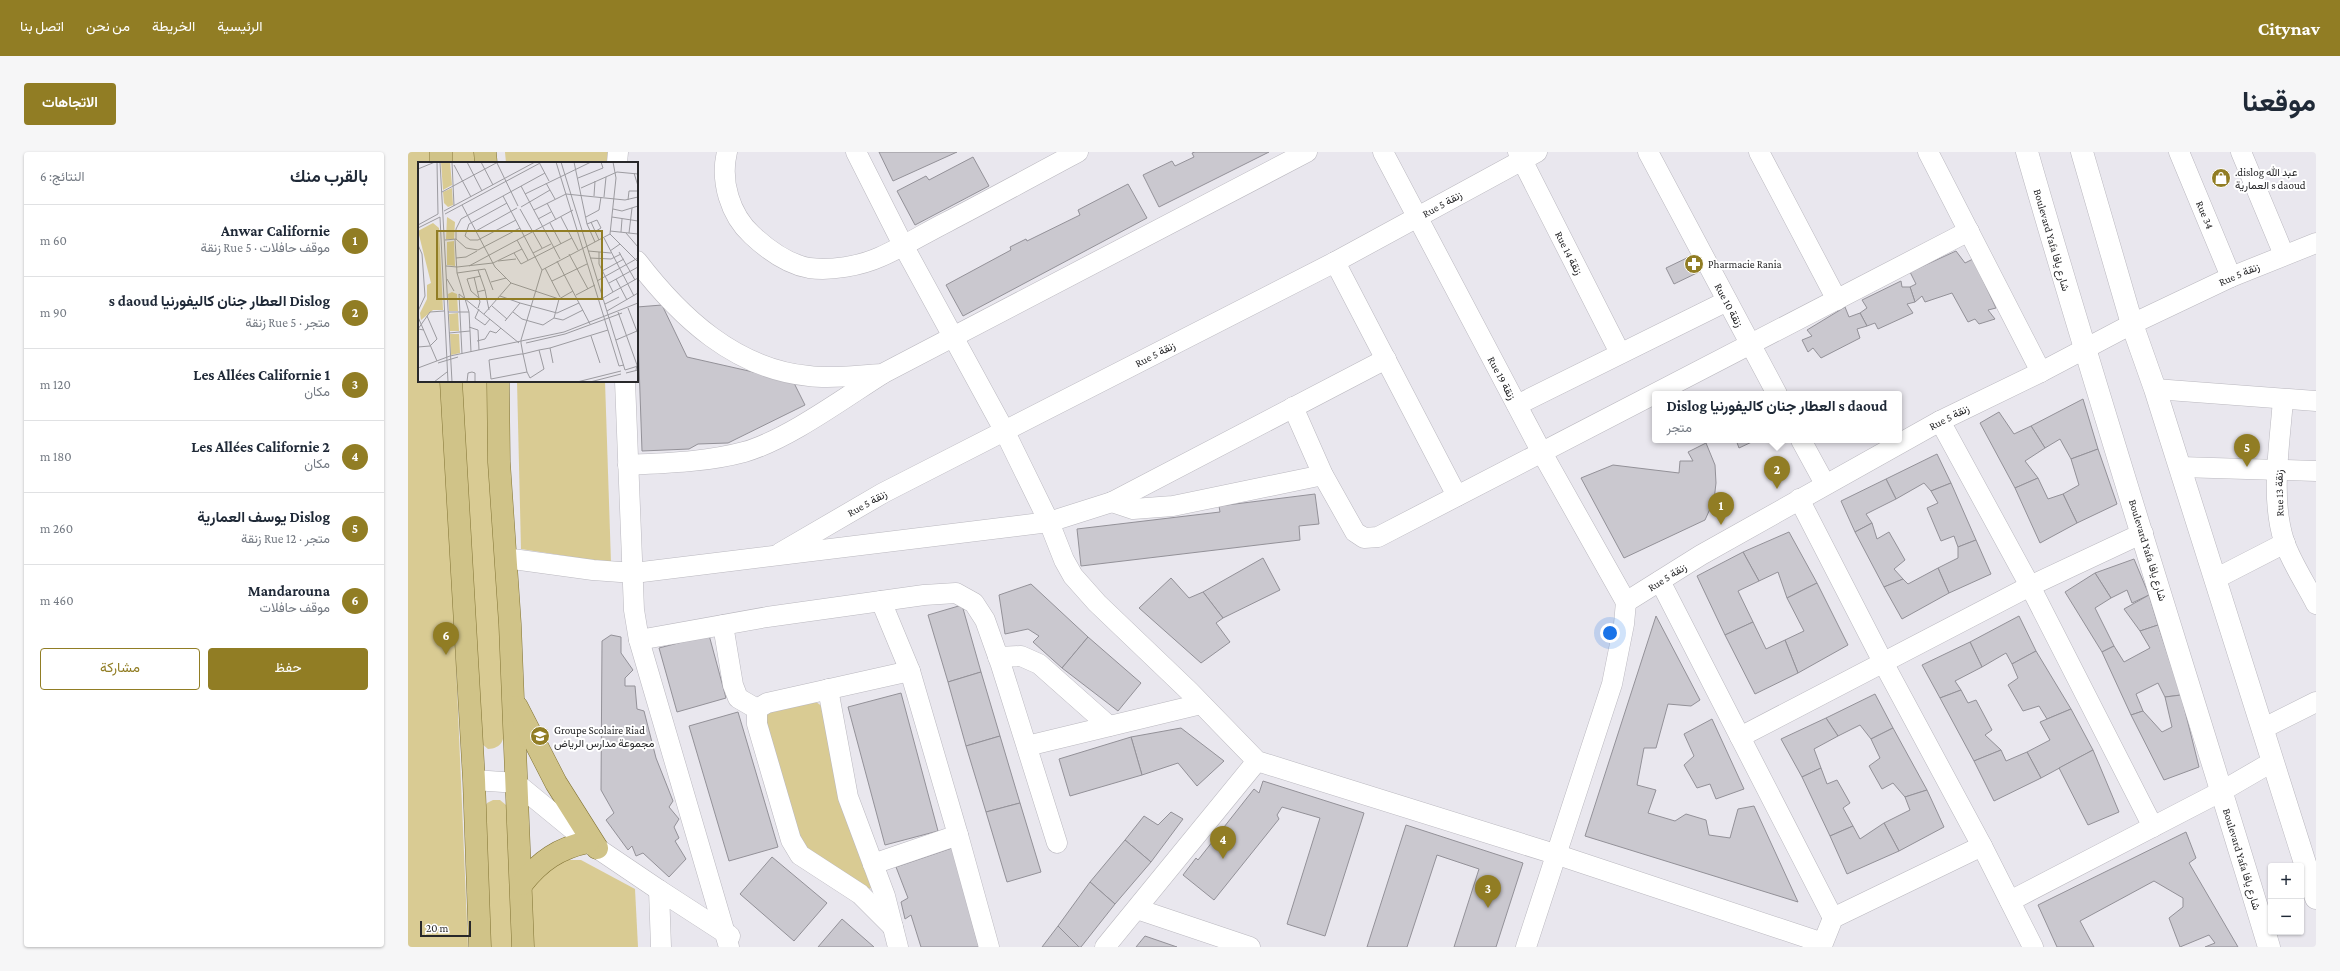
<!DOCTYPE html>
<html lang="ar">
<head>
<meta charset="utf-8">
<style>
	body { margin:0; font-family:"Crimson Pro",Vazirmatn,serif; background:#f6f6f7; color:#1f2937; direction:rtl }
	.controls { position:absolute; right:12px; bottom:12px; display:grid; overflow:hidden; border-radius:4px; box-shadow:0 1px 3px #0004 }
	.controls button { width:36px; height:36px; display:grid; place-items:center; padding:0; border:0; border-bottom:1px solid #e0e1e3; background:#fff; color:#1f2937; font:20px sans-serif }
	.scale { position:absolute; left:12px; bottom:10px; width:51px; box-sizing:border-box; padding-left:4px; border:2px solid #28282a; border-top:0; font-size:11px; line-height:14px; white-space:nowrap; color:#28282a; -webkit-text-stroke:3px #fff; paint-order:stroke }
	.you { position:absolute; left:1202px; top:481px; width:14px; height:14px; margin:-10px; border:3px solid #fff; border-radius:50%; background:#1a73e8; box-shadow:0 0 0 6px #1a73e833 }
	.badge { display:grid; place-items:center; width:26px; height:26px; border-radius:50%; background:#917d24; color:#fff; font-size:13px; font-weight:700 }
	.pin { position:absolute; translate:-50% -33px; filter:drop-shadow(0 1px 2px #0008) }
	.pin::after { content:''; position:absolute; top:21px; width:14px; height:12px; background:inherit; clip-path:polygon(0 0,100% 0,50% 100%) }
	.popup { position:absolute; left:1244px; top:239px; width:250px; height:52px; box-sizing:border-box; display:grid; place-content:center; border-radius:4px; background:#fff; filter:drop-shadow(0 1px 3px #0005); font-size:13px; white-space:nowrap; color:#747a83 }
	.popup b { font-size:15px; color:#1f2937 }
	.popup::after { content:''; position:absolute; left:50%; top:100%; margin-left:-8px; border:8px solid transparent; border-top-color:#fff }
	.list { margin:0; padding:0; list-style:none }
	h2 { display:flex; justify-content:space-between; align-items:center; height:52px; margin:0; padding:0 16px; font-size:17px }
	h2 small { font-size:13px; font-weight:400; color:#747a83 }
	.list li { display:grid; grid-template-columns:26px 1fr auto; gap:12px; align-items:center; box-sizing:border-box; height:72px; padding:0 16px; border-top:1px solid #e0e1e3 }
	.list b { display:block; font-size:15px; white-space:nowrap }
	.list p { margin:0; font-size:13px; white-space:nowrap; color:#747a83 }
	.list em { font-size:13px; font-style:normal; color:#747a83 }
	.actions { display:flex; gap:8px; padding:12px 16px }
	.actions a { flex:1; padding:9px 0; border:1px solid #917d24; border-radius:4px; text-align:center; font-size:14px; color:#917d24 }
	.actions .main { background:#917d24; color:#fff }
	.map { position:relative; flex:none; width:1908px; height:795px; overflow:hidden; direction:ltr; border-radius:4px }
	header { display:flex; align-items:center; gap:24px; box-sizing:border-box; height:56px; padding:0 20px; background:#917d24; color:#fff }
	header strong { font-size:19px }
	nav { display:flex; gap:22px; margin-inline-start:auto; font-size:14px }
	.intro { display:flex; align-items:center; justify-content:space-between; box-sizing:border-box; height:96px; padding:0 24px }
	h1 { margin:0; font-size:28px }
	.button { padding:10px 18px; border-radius:4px; background:#917d24; color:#fff; font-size:14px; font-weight:700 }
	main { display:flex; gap:24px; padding:0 24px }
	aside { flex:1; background:#fff; border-radius:4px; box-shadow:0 1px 3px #0004 }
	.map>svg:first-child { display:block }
</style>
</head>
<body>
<header>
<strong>Citynav</strong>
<nav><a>الرئيسية</a><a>الخريطة</a><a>من نحن</a><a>اتصل بنا</a></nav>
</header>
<div class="intro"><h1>موقعنا</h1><a class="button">الاتجاهات</a></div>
<main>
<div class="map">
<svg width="1908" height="795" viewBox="0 0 1908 795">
	<rect width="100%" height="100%" fill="#e9e7ee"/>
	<g fill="#d9cb93">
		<polygon points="0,0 26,0 26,11 11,11 11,229 36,229 60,795 0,795"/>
		<polygon points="42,0 68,0 68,11 43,11"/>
		<polygon points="97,0 202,0 201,11 98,11"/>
		<path d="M53 229H79L97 578C95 590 93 596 80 597L74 592Z"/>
		<polygon points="109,229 197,229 203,411 113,397"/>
		<polygon points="404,547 415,555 468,734 456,739 396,699 354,568 364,557"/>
		<polygon points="85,648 92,648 98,653 108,795 81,795 75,658 79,651"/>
		<polygon points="150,708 173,708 227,737 230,795 123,795 119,734"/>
	</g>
	<g fill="#cac8cf" stroke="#939198">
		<polygon points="471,0 549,0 485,29"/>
		<polygon points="787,0 861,0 751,55 735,23 764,9 767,14 786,5 784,1"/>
		<polygon points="565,5 581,34 507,73 489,39 518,24 521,28"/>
		<polygon points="720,32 739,66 555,164 538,133 603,98 602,95 618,87 619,89 672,63 670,58"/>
		<polygon points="1548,99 1557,111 1565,107 1588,156 1580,158 1587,167 1571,172 1567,167 1560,170 1544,141 1517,150 1514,144 1507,150 1502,135 1508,132 1502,120"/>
		<polygon points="1285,103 1293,119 1266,132 1258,116"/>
		<polygon points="1493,129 1494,135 1502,135 1507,150 1499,152 1505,161 1470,177 1467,171 1459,174 1452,161 1459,156 1454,148"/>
		<polygon points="254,153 279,205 385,229 397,253 320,291 290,292 281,297 234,299 229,155"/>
		<polygon points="1437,155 1441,165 1452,161 1459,174 1449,177 1452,186 1413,206 1405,196 1400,200 1394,188 1404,184 1399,178"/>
		<polygon points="1675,247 1690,297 1663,307 1652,287 1637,296 1623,274"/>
		<polygon points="1591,260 1606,282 1623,274 1637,296 1617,309 1630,326 1607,336 1572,271"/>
		<polygon points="1328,288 1348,288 1331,296"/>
		<polygon points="1298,291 1307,313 1308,331 1306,348 1297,368 1216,406 1173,326 1205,313 1271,321 1272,309 1285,309 1280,300"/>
		<polygon points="1690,297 1709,352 1669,371 1655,342 1671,333 1663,307"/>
		<polygon points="1529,302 1543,331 1523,339 1516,331 1488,347 1478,327"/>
		<polygon points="1630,326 1640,347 1655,342 1669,371 1632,391 1607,336"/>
		<polygon points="1478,327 1488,347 1458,362 1464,371 1447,380 1433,349"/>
		<polygon points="1543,331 1568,388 1550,395 1546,384 1533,389 1519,356 1530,351 1523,339"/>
		<polygon points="907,342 911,372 891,374 892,388 673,414 669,377 812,360 811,354"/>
		<polygon points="1464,371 1469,387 1481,380 1497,408 1486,417 1495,427 1476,435 1447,380"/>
		<polygon points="1381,380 1409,431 1379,446 1370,420 1351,429 1335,400"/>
		<polygon points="1568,388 1583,422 1541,441 1530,416 1550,406 1550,395"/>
		<polygon points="1335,400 1351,429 1330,439 1345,470 1317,483 1289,424"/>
		<polygon points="855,406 872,438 815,466 795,440"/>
		<polygon points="1726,407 1741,443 1724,451 1719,438 1703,446 1687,421"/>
		<polygon points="1530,416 1541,441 1494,467 1476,435 1495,427 1500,432"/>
		<polygon points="1687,421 1703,446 1687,456 1706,494 1694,500 1657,440"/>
		<polygon points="763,426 781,446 795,440 815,466 808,471 822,490 793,511 731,456"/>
		<polygon points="1409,431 1440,493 1390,521 1377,488 1396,479 1379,446"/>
		<polygon points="623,432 680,485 654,516 625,490 631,484 620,477 597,482 591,443"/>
		<polygon points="1741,443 1750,473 1732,479 1716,457"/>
		<polygon points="554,453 573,520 540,530 520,463"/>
		<polygon points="1248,464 1292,548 1283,554 1260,552 1248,596 1236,596 1229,633 1248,638 1240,661 1267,669 1278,662 1298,668 1301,683 1322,686 1330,657 1346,654 1390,750 1177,684"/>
		<polygon points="1611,464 1628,499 1604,512 1598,501 1574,515 1562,490"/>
		<polygon points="1345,470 1358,497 1377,488 1390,521 1347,542 1317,483"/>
		<polygon points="1750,473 1773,543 1757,545 1750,531 1728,542 1735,559 1723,563 1694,500 1706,494 1716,510 1742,496 1732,479"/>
		<polygon points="203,483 213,485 213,501 225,518 217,526 217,534 227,534 229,557 236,559 248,606 265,649 261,655 271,667 266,675 271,686 267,689 278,707 261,725 235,701 228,704 224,694 220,698 198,668 206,661 193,638 194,489"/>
		<polygon points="301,483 318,546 269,560 251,496"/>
		<polygon points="680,485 733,531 710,559 654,516"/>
		<polygon points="1562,490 1574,515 1547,529 1553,538 1532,546 1514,513"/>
		<polygon points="1628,499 1663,557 1639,567 1631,554 1615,559 1600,533 1610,526 1604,512"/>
		<polygon points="573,520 592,584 558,594 540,530"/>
		<polygon points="1553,538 1560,551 1568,548 1584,578 1577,583 1593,598 1566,609 1532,546"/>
		<polygon points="493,541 530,679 477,693 440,555"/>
		<polygon points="1467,542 1485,576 1463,587 1452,573 1430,584 1418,566"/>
		<polygon points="1773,543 1791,615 1756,628 1723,563 1735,559 1754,580 1764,575 1757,545"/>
		<polygon points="1663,557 1685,598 1633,626 1619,600 1642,588 1632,570"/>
		<polygon points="330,560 370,695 321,709 281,574"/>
		<polygon points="1418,566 1430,584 1406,597 1413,616 1394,625 1373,587"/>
		<polygon points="1304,567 1336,637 1308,647 1302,632 1289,636 1276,613 1286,604 1276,582"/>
		<polygon points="773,576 816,609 789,634 770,611 734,623 723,585"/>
		<polygon points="1485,576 1519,638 1497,645 1485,631 1474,637 1461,614 1472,606 1463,587"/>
		<polygon points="592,584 612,651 578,660 558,594"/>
		<polygon points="723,585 734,623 662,644 651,607"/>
		<polygon points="1593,598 1598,609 1619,600 1633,626 1586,649 1566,609"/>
		<polygon points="1685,598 1711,660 1680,673 1651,616"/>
		<polygon points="1413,616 1419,632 1429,628 1442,651 1435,656 1445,674 1422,684 1394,625"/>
		<polygon points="855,629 956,661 917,784 879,772 912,666 874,655 869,663 871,667 806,748 775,723 788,706 790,708 846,637 851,641"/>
		<polygon points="1519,638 1536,675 1491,699 1476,671 1502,658 1497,645"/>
		<polygon points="612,651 633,720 599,730 578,660"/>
		<polygon points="763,660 775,667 743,710 717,688 736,664 750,673"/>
		<polygon points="1476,671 1491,699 1439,722 1422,684 1445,674 1452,687"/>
		<polygon points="998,673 1115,711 1088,795 1046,795 1071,717 1029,703 999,795 959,795"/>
		<polygon points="1778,680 1788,706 1781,711 1830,795 1797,795 1807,791 1801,783 1772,795 1761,766 1775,755 1775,746 1746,729 1672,769 1686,795 1649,795 1630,753"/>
		<polygon points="717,688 743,710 707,752 682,730"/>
		<polygon points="544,696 571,795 513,795 503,763 497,767 493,750 500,746 488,715"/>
		<polygon points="364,705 419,751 386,789 332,742"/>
		<polygon points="682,730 707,752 673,795 671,795 650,774"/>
		<polygon points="434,767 466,795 410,795"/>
		<polygon points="650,774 671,795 634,795"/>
		<polygon points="737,784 769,795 728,795"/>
	</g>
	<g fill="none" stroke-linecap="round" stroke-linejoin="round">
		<defs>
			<g id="street">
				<path d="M319 0C312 29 322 63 344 83 360 98 379 112 401 116 423 119 452 114 472 105 495 95 517 81 539 70 583 47 627 23 670 0"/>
				<polyline points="448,0 495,93 596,278 641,370 656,408 665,424 689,451 781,539 849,609 1150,703 1415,791 1425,766 1574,694"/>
				<polyline points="975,0 1133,299 1218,450"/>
				<polyline points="1110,0 1212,201"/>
				<polyline points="1240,0 1369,242"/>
				<polyline points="1351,0 1429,148"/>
				<polyline points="1520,0 1633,220"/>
				<path id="s1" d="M1771 0 1823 125"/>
				<polyline points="1833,0 1876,103"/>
				<polyline points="209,11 210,0"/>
				<path d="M229 109C272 165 327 217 401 224 425 227 451 223 474 222L899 0"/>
				<polyline points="927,110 1049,344"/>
				<polyline points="217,229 226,458 231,488 321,795"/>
				<polyline points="1747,237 1908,249"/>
				<path d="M1875 247C1872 292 1862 345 1876 389 1883 410 1898 432 1908 452"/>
				<polyline points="1109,253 1319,149"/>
				<polyline points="885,255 915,323 947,380 956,386 970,385 1561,79"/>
				<polyline points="1532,269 1622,434 1745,675"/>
				<polyline points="1393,288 1417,332"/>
				<path d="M220 313C258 311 299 310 336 300 379 288 436 246 474 222"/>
				<polyline points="1772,315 1908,319"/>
				<polyline points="1391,347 1476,512 1574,694 1625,795"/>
				<polyline points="704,350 725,357 765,354 915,323"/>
				<polyline points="372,401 475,341 927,110 1129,0"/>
				<polyline points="97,406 185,418 226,421 641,370 704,350 978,207"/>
				<polyline points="1807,427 1877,391"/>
				<polyline points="1252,429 1425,766"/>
				<polyline points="1218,450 1293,403 1532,269 1633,220 1724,172 1823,125 1908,91"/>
				<polyline points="315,473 325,533 330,546 349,557"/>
				<polyline points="231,488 359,465 516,443 548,441 566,451 577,468 593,513 649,691"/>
				<polyline points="590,505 613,504 631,512 701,574"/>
				<polyline points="420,537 440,645 477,744 490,795"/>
				<polyline points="1854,577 1908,550"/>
				<polyline points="1332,585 1622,434 1735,381"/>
				<polyline points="619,594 793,552"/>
				<polyline points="66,628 108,631 180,690 251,738"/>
				<polyline points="550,683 581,795"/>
				<polyline points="465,712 550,683 502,519 473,449"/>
				<polyline points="1602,749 1814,639 1864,610"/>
				<polyline points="729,757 842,795"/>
				<polyline points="485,775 452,742 392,703 383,688 349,572 349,557 359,551 502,519"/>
				<polyline points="253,795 251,738 322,784"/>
				<polyline points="697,795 849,609"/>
				<polyline points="1118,795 1204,532 1216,472 1218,450"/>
			</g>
			<g id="secondary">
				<path d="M1619 0C1695 266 1781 530 1861 795"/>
				<polyline points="1674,0 1724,172 1747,237 1908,746"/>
			</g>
			<g id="primary">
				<polyline points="33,0 33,11"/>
				<polyline points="77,0 78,11"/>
				<polyline points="43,229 66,628 72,795"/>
				<polyline points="90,229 91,310 102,472 115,795"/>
				<polyline points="109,555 148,631 189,696"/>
				<path d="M114 732C132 709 151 696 180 690"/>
			</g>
		</defs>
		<use href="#street" stroke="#bab8bf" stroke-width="21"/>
		<use href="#secondary" stroke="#bab8bf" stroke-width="23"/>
		<use href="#primary" stroke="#817334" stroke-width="23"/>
		<use href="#street" stroke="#fff" stroke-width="20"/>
		<use href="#secondary" stroke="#fff" stroke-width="22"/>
		<use href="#primary" stroke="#d0c388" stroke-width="22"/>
	</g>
	<defs>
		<symbol id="shop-disc" viewBox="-11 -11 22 22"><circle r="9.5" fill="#917d24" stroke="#fff"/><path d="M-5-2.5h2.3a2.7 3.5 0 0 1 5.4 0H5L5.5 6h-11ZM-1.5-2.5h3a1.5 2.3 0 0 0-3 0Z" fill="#fff"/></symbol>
		<symbol id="pharmacy-disc" viewBox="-11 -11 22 22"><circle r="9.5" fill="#917d24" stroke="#fff"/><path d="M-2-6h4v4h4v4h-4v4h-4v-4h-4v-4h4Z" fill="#fff"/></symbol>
		<symbol id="school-disc" viewBox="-11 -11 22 22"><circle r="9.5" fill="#917d24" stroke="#fff"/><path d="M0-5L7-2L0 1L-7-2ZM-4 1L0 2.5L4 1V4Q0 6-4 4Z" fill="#fff"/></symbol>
	</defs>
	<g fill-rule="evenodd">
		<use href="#shop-disc" x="1802" y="15" width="22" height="22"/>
		<use href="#pharmacy-disc" x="1275" y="101" width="22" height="22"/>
		<use href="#school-disc" x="121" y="573" width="22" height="22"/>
	</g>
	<g text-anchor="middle" stroke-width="4" stroke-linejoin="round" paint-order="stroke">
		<g font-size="11" fill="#28282a" stroke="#fff" text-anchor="start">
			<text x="1827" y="24">.dislog عبد الله<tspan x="1827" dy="13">العمارية s daoud</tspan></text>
			<text x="1300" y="116">Pharmacie Rania</text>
			<text x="146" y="582">Groupe Scolaire Riad<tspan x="146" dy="13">مجموعة مدارس الرياض</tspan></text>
		</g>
		<g font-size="11" fill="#28282a" stroke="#fff">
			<text transform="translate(1034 52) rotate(-29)" y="4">Rue 5 زنقة</text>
			<text dy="4" stroke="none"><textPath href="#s1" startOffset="68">Rue 34</textPath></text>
			<text transform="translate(1644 88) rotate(74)" y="4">Boulevard Yafa شارع يافا</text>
			<text transform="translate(1161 101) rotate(63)" y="4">Rue 14 زنقة</text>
			<text transform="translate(1831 122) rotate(-23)" y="4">Rue 5 زنقة</text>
			<text transform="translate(1321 153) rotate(62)" y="4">Rue 10 زنقة</text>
			<text transform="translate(747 202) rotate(-27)" y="4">Rue 5 زنقة</text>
			<text transform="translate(1094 226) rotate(62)" y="4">Rue 19 زنقة</text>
			<text transform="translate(1541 265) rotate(-27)" y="4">Rue 5 زنقة</text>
			<text transform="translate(1871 341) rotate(-91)" y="4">Rue 13 زنقة</text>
			<text transform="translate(459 351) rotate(-29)" y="4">Rue 5 زنقة</text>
			<text transform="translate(1740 398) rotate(73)" y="4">Boulevard Yafa شارع يافا</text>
			<text transform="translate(1259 425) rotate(-32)" y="4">Rue 5 زنقة</text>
			<text transform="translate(1834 707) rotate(73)" y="4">Boulevard Yafa شارع يافا</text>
		</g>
	</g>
	<g transform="translate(10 10)">
		<rect width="220" height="220" fill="#e9e7ee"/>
		<path d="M23 0H32L34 23 25 28ZM34 26 35 43 30 45 26 41 25 30ZM29 55 37 60 36 77H28ZM15 61 21 66 25 148H15L3 158 2 151 9 137V123L13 121 0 69ZM36 79 37 104 29 103V80ZM34 130 39 132 40 149H31L30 132ZM40 151 41 169H32L31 152ZM32 172H41L42 191 33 193Z" fill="#d9cb93"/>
		<path fill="none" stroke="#9c9ba0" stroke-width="1" d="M19 0 20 52M22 0 34 220M34 0 36 44M49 0 64 29M63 0 75 23M138 0 201 204 206 203M143 0 207 208 220 204M156 0 169 62 177 80M79 1 100 44M122 2 131 19M36 3 53 35M0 7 17 0M216 11 220 24M160 16 185 6 183 0M128 21 137 37M103 24 142 97M163 26 199 10 220 12M24 30 80 0M107 32 173 0M85 34 124 108M176 34 177 19M186 35 188 15M210 38 211 29H220M89 41 51 62 47 74 52 78H60L98 58M129 41 138 58M44 43 77 105 93 121 141 137 155 129M103 45 132 28M102 47 124 86M195 47 204 49 220 44M116 48 148 32 207 38 220 35M26 49 117 0M27 52 124 0M22 55 30 220M143 55 160 88M168 55 181 48 183 35M194 55 220 59M120 57 133 50M173 60 181 78M132 61 143 82M169 62 179 58 183 66 178 69M0 63 20 52M0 66 22 55M58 69 99 46M192 69 220 72M203 70 204 57M208 71 220 85M211 71 214 46M192 72 198 16 195 0M192 72 220 100M186 76 216 134M37 77 39 111 51 150M38 77V67L43 57 127 11M27 78 38 77 48 86 60 88 102 66M99 78 110 98M0 83 4 92 7 134 0 149M170 89 193 91M192 89 202 82M181 90V102L195 130 185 136M201 90 217 118M96 91 103 102 154 76M115 91 133 82M151 92 170 127M38 96 48 95 59 89M172 96 193 97 203 92M80 99 98 97M139 99 172 162M28 104 39 105 75 101 104 87M51 104 155 48M127 106 142 135M124 108 103 178V181L105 192 109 210 73 217 71 198 103 192H105L121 188 132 186 190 168M124 108 192 72M184 109 206 97M39 111 67 107 75 128M56 115 62 140 60 146M29 117 36 129M198 117 209 138M134 119 169 102M179 119 220 96M73 120 88 116M191 121 220 105M67 128 71 148M59 130 67 128 60 108M195 130 220 116M158 133 177 123M82 134 102 141M61 136 53 129 49 117 63 114M187 142 201 135M74 144 89 157M210 146 220 172M61 147 57 156 67 163 72 157M189 149 220 131M30 150H51L52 169M95 150 104 157 125 163 136 156 141 137M200 150 219 203 218 208M66 152 93 121M0 155 19 199M136 156 145 158 165 148M87 159 102 141 139 151 161 141M51 165 60 168 61 188M6 168 0 167 12 150 26 149M31 171 52 169 53 190M173 174 182 201M198 178 219 169M59 179 67 177 72 169 78 171 83 166M108 181 147 172 204 151M0 185 12 184 19 177 9 154M132 186 135 201M44 192 41 132 101 181M20 201 40 195M0 206 32 194 146 170 220 141M109 210 112 216 126 207 121 188M208 211 220 208M16 220 29 210M49 220 50 211 54 210 57 211V220M159 220 203 209M172 220 203 212"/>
		<path fill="#917d24" fill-opacity="0.15" stroke="#917d24" stroke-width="2" d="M19 69H184V137H19Z"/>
		<rect width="220" height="220" fill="none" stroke="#28282a" stroke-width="2"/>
	</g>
</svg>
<div class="controls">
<button>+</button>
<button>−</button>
</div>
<div class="scale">20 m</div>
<div class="you"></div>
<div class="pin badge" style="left:1313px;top:373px">1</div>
<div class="pin badge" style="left:1369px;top:337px">2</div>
<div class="popup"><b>Dislog العطار جنان كاليفورنيا s daoud</b>متجر</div>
<div class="pin badge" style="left:1080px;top:756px">3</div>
<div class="pin badge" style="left:815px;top:707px">4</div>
<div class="pin badge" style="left:1839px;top:315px">5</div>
<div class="pin badge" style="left:38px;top:503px">6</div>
</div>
<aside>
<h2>بالقرب منك<small>النتائج: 6</small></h2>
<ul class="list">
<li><span class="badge">1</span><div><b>Anwar Californie</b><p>موقف حافلات · Rue 5 زنقة</p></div><em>60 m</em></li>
<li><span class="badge">2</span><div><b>Dislog العطار جنان كاليفورنيا s daoud</b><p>متجر · Rue 5 زنقة</p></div><em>90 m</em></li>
<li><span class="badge">3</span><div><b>Les Allées Californie 1</b><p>مكان</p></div><em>120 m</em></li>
<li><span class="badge">4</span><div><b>Les Allées Californie 2</b><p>مكان</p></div><em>180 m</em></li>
<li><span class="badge">5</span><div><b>Dislog يوسف العمارية</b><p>متجر · Rue 12 زنقة</p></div><em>260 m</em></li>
<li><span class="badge">6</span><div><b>Mandarouna</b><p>موقف حافلات</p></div><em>460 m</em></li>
</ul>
<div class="actions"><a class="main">حفظ</a><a>مشاركة</a></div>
</aside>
</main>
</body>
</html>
